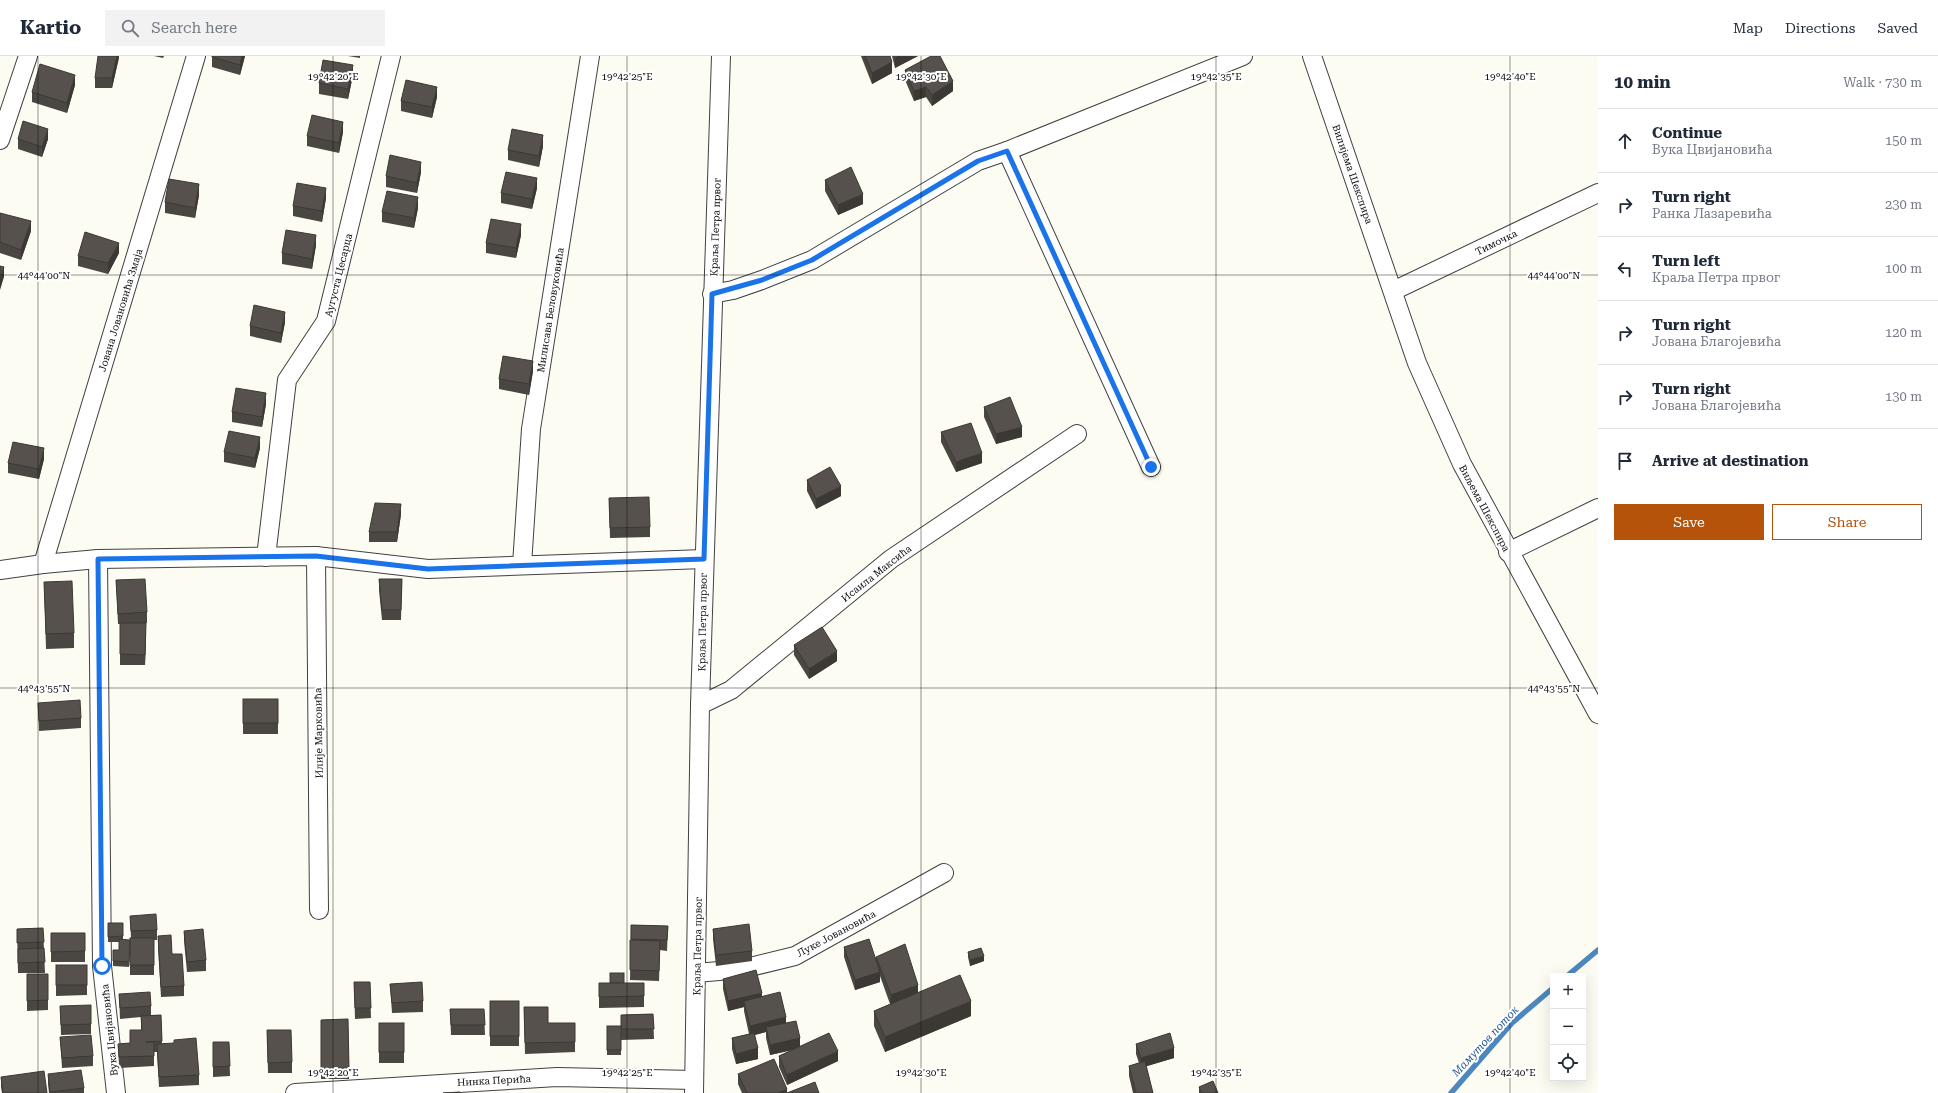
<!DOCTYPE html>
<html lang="en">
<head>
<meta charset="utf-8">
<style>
	body { margin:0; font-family:"Roboto Serif",serif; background:#f2f2f3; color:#1f2937 }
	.controls { position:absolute; right:12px; bottom:12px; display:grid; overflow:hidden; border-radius:0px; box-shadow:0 4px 16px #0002 }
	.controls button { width:36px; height:36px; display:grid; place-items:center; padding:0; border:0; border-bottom:1px solid #e0e1e3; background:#fff; color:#1f2937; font:20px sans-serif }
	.stop { position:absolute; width:12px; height:12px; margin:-9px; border:3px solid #1a73e8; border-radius:50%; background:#fff }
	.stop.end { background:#1a73e8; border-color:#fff; box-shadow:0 1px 4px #0008 }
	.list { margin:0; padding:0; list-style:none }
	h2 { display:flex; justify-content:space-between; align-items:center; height:52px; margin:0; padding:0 16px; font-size:17px }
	h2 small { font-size:13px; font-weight:400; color:#747a83 }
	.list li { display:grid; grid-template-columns:26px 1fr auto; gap:12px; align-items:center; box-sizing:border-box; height:64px; padding:0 16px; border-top:1px solid #e0e1e3 }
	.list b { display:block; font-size:15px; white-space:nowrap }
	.list p { margin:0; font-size:13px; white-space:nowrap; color:#747a83 }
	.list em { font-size:13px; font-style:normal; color:#747a83 }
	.actions { display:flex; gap:8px; padding:12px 16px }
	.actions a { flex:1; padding:9px 0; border:1px solid #b45309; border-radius:0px; text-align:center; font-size:14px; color:#b45309 }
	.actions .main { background:#b45309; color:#fff }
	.icon { flex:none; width:22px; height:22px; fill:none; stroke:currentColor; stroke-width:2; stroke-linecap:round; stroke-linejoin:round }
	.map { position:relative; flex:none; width:1598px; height:1037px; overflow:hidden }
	header { display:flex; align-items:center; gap:24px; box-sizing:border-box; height:56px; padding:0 20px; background:#fff; border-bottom:1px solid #e0e1e3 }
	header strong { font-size:19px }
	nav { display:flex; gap:22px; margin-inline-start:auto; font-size:14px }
	.search { width:280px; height:36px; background:#f2f2f3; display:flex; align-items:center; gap:10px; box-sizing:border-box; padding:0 14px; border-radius:0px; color:#747a83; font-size:15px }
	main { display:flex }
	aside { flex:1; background:#fff }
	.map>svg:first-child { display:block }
</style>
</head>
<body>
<header>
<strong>Kartio</strong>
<div class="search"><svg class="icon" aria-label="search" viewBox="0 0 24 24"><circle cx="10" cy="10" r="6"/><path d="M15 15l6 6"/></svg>Search here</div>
<nav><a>Map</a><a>Directions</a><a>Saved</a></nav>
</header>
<main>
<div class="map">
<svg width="1598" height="1037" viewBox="0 0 1598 1037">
	<rect width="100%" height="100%" fill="#fdfcf2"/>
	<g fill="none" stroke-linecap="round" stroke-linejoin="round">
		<g stroke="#4c87bd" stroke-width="5.5">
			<polyline points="1567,920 1598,894"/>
			<polyline points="1451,1037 1512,967 1553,932"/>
		</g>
		<defs>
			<g id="minor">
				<polyline points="1312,0 1417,307 1462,408 1598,658"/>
				<polyline points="0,84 28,0"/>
				<polyline points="1007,95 1243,0"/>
				<polyline points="1393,235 1598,137"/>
				<polyline points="712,238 733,234 762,224 812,204 978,105 1007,95 1151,411"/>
				<polyline points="1508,496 1598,452"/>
				<polyline points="316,500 319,854"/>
				<polyline points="266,501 287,324 326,265 391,0"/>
				<polyline points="98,503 102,910 116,1037"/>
				<polyline points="43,508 196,0"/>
				<polyline points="522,509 531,373 590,0"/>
				<polyline points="0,514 43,508 98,503 316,500 428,513 704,503"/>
				<polyline points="700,649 731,634 891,503 1077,378"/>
				<polyline points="696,917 742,913 795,900 944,817"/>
				<polyline points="295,1037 557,1021 694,1024"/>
				<polyline points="694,1037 700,649 721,0"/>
			</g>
		</defs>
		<use href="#minor" stroke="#414141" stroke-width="20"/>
		<use href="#minor" stroke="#fff" stroke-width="18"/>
	</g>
	<g fill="#4a4641">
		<polygon points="119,0 112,32 95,32 95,22"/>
		<polygon points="154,0 164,0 163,2"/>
		<polygon points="245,0 240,19 212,11 212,1"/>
		<polygon points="348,0 360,0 360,2"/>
		<polygon points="861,0 890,0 892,17 872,28"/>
		<polygon points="892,0 918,0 895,12"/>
		<polygon points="905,14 953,35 932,50 926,41 914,45 905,24"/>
		<polygon points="353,19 348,43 319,38 319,27"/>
		<polygon points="75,29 67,57 32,46 32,36"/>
		<polygon points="437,41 432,62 401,55 401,45"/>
		<polygon points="343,76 339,97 307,90 307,80"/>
		<polygon points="18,83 48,83 42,101 18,93"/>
		<polygon points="543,90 539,111 508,104 508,94"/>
		<polygon points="421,116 417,137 386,131 386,120"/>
		<polygon points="825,124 863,148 838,159 825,135"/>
		<polygon points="537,132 532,153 501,147 501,137"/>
		<polygon points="199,139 195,162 165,157 165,146"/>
		<polygon points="326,142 322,166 293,160 293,150"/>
		<polygon points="418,152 414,172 382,166 382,156"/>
		<polygon points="0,157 31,175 21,204 0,197"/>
		<polygon points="521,179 516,202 486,197 486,187"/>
		<polygon points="316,189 312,213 282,208 282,197"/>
		<polygon points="119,197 108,218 78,210 78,200"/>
		<polygon points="285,266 281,287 250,280 250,270"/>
		<polygon points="533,315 529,339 499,333 499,323"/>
		<polygon points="266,348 262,371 232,366 232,356"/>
		<polygon points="984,351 1022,381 996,388 984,361"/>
		<polygon points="941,376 982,407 956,416 941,386"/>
		<polygon points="260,392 255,412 224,406 224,396"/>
		<polygon points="44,403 39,423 8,417 8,407"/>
		<polygon points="807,424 841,440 816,453 807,435"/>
		<polygon points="609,442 650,471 650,481 610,482"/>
		<polygon points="401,458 397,486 369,486 369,476"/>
		<polygon points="379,523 402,523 401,564 382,564 379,534"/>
		<polygon points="116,524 147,556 147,567 144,567 146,577 145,609 120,609 120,568 118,568"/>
		<polygon points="44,526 74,577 74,592 46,593"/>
		<polygon points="794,589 837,605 809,623 794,599"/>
		<rect x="243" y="643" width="35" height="35"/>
		<polygon points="38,647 81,662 81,672 39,675"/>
		<polygon points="130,860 157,874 157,884 154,884 154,919 130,919 130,882 131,882"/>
		<polygon points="108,867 123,867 123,884 130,884 129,911 113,910 113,894 119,894 119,886 108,886"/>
		<polygon points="631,869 668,870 667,895 660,894 659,925 630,924"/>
		<polygon points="43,872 45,917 18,917 17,873"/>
		<polygon points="713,873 752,895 752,905 716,910 713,883"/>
		<polygon points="184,875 206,904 206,915 187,916 184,885"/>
		<rect x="51" y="877" width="34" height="29"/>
		<polygon points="158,880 172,898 184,930 184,940 161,941 158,891"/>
		<polygon points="844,891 876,905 876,901 918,936 971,960 885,996 874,970 874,955 890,948 880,920 880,926 855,934 844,901"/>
		<polygon points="968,896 984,905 970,910 968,901"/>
		<polygon points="56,909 87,909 87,939 56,940"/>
		<polygon points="27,918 48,918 48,954 27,955"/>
		<polygon points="723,923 762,940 786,967 800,990 838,1005 787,1029 779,1011 779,1000 793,994 770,999 766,982 766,976 755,979 758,1003 736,1008 732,993 732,982 749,978 744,955 744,951 728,955 723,933"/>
		<polygon points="354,926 370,926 371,962 355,963"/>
		<polygon points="599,927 644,927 644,951 599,952"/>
		<polygon points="390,928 423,945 423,956 392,957"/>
		<polygon points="119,938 151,950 151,959 161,959 162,988 199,1019 199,1029 159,1031 157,996 154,996 154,1010 119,1012 118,988 130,987 130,974 141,974 141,961 120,963"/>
		<rect x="490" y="945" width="29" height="45"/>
		<polygon points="60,950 91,968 91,978 61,979"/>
		<polygon points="524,951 548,967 575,967 575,996 525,998"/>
		<polygon points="450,953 484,953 485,979 451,979"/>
		<polygon points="653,958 654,983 621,984 621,959"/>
		<polygon points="348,963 349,1023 321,1023 321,964"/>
		<rect x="379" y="967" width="25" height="40"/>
		<rect x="607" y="970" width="14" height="29"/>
		<polygon points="267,974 292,1006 292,1017 268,1017"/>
		<polygon points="60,981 93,1000 93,1010 62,1012"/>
		<polygon points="213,986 229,986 230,1020 213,1021"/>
		<polygon points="1136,988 1174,1002 1146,1010 1153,1037 1133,1037 1129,1020 1129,1010 1139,1007 1136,998"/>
		<polygon points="48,1018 84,1032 84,1037 49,1037 48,1028"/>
		<polygon points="738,1018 787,1037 742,1037 738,1028"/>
		<polygon points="1,1021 47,1037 2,1037 1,1031"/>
		<polygon points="1199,1031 1218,1037 1199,1037"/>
	</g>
	<g fill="#3c3935">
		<polygon points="117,0 119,0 119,2 112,32 112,22"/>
		<polygon points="242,0 245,0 240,19 240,9"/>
		<polygon points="898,0 918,0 895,12 895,2"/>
		<polygon points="892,6 892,17 872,28 872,17"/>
		<polygon points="353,9 353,19 348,43 348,33"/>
		<polygon points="75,19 75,29 67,57 67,47"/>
		<polygon points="953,25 953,35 932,50 932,39"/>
		<polygon points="437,31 437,41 432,62 432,51"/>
		<polygon points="926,31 926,41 914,45 914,35"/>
		<polygon points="343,66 343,76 339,97 339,87"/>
		<polygon points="48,73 48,83 42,101 42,91"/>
		<polygon points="543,79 543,90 539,111 539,100"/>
		<polygon points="421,106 421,116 417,137 417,127"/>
		<polygon points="537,122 537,132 532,153 532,143"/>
		<polygon points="199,128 199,139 195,162 195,152"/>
		<polygon points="326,132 326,142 322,166 322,155"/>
		<polygon points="863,138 863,148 838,159 838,149"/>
		<polygon points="418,141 418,152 414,172 414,162"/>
		<polygon points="31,165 31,175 21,204 21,194"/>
		<polygon points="521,168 521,179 516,202 516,192"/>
		<polygon points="316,179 316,189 312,213 312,203"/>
		<polygon points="119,187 119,197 108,218 108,207"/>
		<polygon points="4,211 4,221 0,234 0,223"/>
		<polygon points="285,256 285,266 281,287 281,277"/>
		<polygon points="533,305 533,315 529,339 529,328"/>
		<polygon points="266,337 266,348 262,371 262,361"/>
		<polygon points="1022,371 1022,381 996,388 996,378"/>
		<polygon points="260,381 260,392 255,412 255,402"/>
		<polygon points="44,392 44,403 39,423 39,413"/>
		<polygon points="982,397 982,407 956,416 956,406"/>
		<polygon points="841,430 841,440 816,453 816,443"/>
		<polygon points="401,448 401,458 397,486 397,476"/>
		<polygon points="146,567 146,577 145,609 145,599"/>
		<polygon points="837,595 837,605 809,623 809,613"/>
		<polygon points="984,900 984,905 970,910 970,904"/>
		<polygon points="880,916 880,926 855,934 855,924"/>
		<polygon points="918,929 918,939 891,949 891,939"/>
		<polygon points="762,937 762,947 744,945 744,951 728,955 728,945"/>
		<polygon points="971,945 971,960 885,996 885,981"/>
		<polygon points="786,961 786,971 766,971 766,976 750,980 750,970"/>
		<polygon points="800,982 800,992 770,999 770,989"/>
		<polygon points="758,992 758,1003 736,1008 736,998"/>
		<polygon points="1174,992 1174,1002 1141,1012 1141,1002"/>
		<polygon points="838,995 838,1005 787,1029 787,1019"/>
		<polygon points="787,1033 787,1037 778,1037"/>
	</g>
	<g fill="#56514c" stroke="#3c3935">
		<polygon points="98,0 117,0 112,22 95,22"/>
		<polygon points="212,0 242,0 240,9 212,1"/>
		<polygon points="865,0 890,0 892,6 872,17"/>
		<polygon points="931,0 940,0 953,25 932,39 926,31 914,35 905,14"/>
		<polygon points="323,4 353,9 348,33 319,27"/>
		<polygon points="40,8 75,19 67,47 32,36"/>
		<polygon points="406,24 437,31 432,51 401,45"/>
		<polygon points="312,59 343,66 339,87 307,80"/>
		<polygon points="23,65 48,73 42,91 18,83"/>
		<polygon points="512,73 543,79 539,100 508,94"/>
		<polygon points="390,99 421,106 417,127 386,120"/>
		<polygon points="851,111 863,138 838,149 825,124"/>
		<polygon points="506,116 537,122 532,143 501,137"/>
		<polygon points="169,123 199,128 195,152 165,146"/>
		<polygon points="297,127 326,132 322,155 293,150"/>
		<polygon points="387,135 418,141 414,162 382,156"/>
		<polygon points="0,157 31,165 21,194 0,186"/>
		<polygon points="491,163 521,168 516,192 486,187"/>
		<polygon points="286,174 316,179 312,203 282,197"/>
		<polygon points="85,176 119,187 108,207 78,200"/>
		<polygon points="0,210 4,211 0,223"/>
		<polygon points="254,249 285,256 281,277 250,270"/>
		<polygon points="503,300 533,305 529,328 499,323"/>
		<polygon points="236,332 266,337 262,361 232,356"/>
		<polygon points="1010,341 1022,371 996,378 984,351"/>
		<polygon points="971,367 982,397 956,406 941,376"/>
		<polygon points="229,375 260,381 255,402 224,396"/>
		<polygon points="13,386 44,392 39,413 8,407"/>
		<polygon points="830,411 841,430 816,443 807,424"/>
		<polygon points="649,441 650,471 610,472 609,442"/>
		<polygon points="375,447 401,448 397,476 369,476"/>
		<polygon points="145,523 147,556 118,558 116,524"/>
		<polygon points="379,523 402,523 401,554 382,554"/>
		<polygon points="72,525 74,577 46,578 44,526"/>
		<polygon points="120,567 146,567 145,599 120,598"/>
		<polygon points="822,571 837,595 809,613 794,589"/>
		<rect x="243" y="643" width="35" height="24"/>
		<polygon points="80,644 81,662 39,665 38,647"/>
		<polygon points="156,858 157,874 131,875 130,860"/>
		<polygon points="108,867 123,867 123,880 108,881"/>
		<polygon points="749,868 752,895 716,899 713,873"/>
		<polygon points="631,869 668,870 667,884 631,883"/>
		<polygon points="43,872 44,886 17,887 17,873"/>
		<polygon points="203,873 206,904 187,906 184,875"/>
		<polygon points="51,877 85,877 85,895 51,896"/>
		<polygon points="171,879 172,898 182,898 184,930 161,931 158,880"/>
		<rect x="130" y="882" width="24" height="27"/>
		<polygon points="119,883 130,884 129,906 113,905 113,894 119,894"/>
		<polygon points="869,883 880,916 855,924 844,891"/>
		<polygon points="630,884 660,885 659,915 630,914"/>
		<polygon points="905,888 918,929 891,939 876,901"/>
		<polygon points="44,892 45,906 18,907 18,893"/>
		<polygon points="981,892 984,900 970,904 968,896"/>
		<rect x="56" y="909" width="31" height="20"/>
		<polygon points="756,914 762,937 728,945 723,923"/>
		<rect x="610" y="917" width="14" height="10"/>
		<polygon points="27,918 48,918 48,944 27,945"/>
		<polygon points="960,919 971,945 885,981 874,955"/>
		<polygon points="354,926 370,926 371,952 355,952"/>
		<polygon points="422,926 423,945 392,947 390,928"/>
		<polygon points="599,927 644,927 644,940 599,941"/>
		<polygon points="150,936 151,950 120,952 119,938"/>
		<polygon points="780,936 786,961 750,970 744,945"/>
		<rect x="490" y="945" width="29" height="35"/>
		<polygon points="91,949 91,968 61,969 60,950"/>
		<polygon points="524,951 548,951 548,967 575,967 575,986 525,987"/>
		<polygon points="450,953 484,953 485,969 451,969"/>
		<polygon points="653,958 654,973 621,973 621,959"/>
		<polygon points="161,959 162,985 146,986 154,986 154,1000 119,1001 118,988 130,987 130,974 142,974 141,960"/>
		<polygon points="348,963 349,1012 321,1013 321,964"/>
		<polygon points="796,965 800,982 770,989 766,971"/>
		<rect x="379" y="967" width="25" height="29"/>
		<rect x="607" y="970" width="14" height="24"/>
		<polygon points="267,974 291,974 292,1006 268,1007"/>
		<polygon points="754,977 758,992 736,998 732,982"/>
		<polygon points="829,977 838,995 787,1019 779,1000"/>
		<polygon points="1170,977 1174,992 1141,1002 1136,988"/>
		<polygon points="91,979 93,1000 62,1002 60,981"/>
		<polygon points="196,982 199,1019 159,1021 157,988 174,987 174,984"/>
		<polygon points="213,986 229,986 230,1010 213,1011"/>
		<polygon points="774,1003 787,1033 778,1037 747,1037 738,1018"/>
		<polygon points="1145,1005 1153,1037 1136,1037 1129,1010"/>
		<polygon points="81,1014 84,1032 50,1036 48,1018"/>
		<polygon points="44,1015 47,1037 3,1037 1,1021"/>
		<polygon points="1213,1025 1218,1037 1202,1037 1199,1031"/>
		<polygon points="815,1026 819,1037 787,1037"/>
		<polygon points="460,1036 460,1037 443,1037"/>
	</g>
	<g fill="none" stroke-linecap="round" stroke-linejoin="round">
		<polyline stroke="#1a73e8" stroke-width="5" points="102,910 98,503 316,500 428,513 704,503 712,238 762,224 812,204 978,105 1007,95 1151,411"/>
	</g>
	<path fill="none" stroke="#0e0e0e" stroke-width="1" stroke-opacity="0.45" d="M38 0V1037M333 0V1037M627 0V1037M921 0V1037M1216 0V1037M1510 0V1037M0 219H1598M0 632H1598"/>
	<g text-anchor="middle" stroke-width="4" stroke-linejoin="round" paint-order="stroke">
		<g font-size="10" fill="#0e0e0e" stroke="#fff">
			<text transform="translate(1353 118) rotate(71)" y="4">Вилијема Шекспира</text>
			<text transform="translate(715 171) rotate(-88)" y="4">Краља Петра првог</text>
			<text transform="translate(1496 186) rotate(-26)" y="4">Тимочка</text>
			<text transform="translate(338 219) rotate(-76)" y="4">Аугуста Цесарца</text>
			<text transform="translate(120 254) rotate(-73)" y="4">Јована Јовановића Змаја</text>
			<text transform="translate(550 254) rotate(-81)" y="4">Милисава Беловуковића</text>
			<text transform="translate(1485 452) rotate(62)" y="4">Виљема Шекспира</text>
			<text transform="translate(876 517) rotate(-38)" y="4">Исаила Максића</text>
			<text transform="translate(702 566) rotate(-89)" y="4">Краља Петра првог</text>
			<text transform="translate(318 677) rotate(-91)" y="4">Илије Марковића</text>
			<text transform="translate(836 877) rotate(-28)" y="4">Луке Јовановића</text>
			<text transform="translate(697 890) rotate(-89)" y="4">Краља Петра првог</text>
			<text transform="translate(109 974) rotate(-96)" y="4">Вука Цвијановића</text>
			<text transform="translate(494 1024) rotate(-3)" y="4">Нинка Перића</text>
		</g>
		<g font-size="11" font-style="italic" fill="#275b91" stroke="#fff">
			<text transform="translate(1485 985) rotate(-47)" y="4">Мамутов поток</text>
		</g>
	</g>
	<g font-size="10" text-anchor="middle" fill="#0e0e0e" stroke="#fff" stroke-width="4" stroke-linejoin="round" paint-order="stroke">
		<text x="333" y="24">19°42'20"E</text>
		<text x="627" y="24">19°42'25"E</text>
		<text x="921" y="24">19°42'30"E</text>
		<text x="1216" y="24">19°42'35"E</text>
		<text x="1510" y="24">19°42'40"E</text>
		<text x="44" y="223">44°44'00"N</text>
		<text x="1554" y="223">44°44'00"N</text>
		<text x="44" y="636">44°43'55"N</text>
		<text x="1554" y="636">44°43'55"N</text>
		<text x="333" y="1020">19°42'20"E</text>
		<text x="627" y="1020">19°42'25"E</text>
		<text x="921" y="1020">19°42'30"E</text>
		<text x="1216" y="1020">19°42'35"E</text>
		<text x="1510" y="1020">19°42'40"E</text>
	</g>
</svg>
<div class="controls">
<button>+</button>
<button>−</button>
<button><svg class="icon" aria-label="locate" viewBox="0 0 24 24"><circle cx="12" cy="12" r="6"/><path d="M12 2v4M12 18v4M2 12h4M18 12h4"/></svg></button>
</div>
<div class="stop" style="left:102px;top:910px"></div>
<div class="stop end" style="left:1151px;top:411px"></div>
</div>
<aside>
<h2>10 min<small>Walk · 730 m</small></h2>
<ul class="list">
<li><svg class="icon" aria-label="ahead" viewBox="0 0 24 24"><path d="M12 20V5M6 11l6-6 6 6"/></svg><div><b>Continue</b><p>Вука Цвијановића</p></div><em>150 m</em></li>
<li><svg class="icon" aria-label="right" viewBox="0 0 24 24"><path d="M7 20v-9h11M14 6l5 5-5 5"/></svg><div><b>Turn right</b><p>Ранка Лазаревића</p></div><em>230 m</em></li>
<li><svg class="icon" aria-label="left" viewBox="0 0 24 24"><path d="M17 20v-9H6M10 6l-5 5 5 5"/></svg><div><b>Turn left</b><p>Краља Петра првог</p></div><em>100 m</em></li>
<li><svg class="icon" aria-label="right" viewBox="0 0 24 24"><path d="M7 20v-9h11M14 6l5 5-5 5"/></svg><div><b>Turn right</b><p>Јована Благојевића</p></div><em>120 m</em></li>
<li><svg class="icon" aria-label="right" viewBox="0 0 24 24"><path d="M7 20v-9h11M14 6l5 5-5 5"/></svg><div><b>Turn right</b><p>Јована Благојевића</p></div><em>130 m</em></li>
<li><svg class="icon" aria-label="arrive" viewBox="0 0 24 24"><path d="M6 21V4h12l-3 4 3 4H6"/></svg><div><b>Arrive at destination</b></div></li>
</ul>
<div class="actions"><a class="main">Save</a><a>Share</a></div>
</aside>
</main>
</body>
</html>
